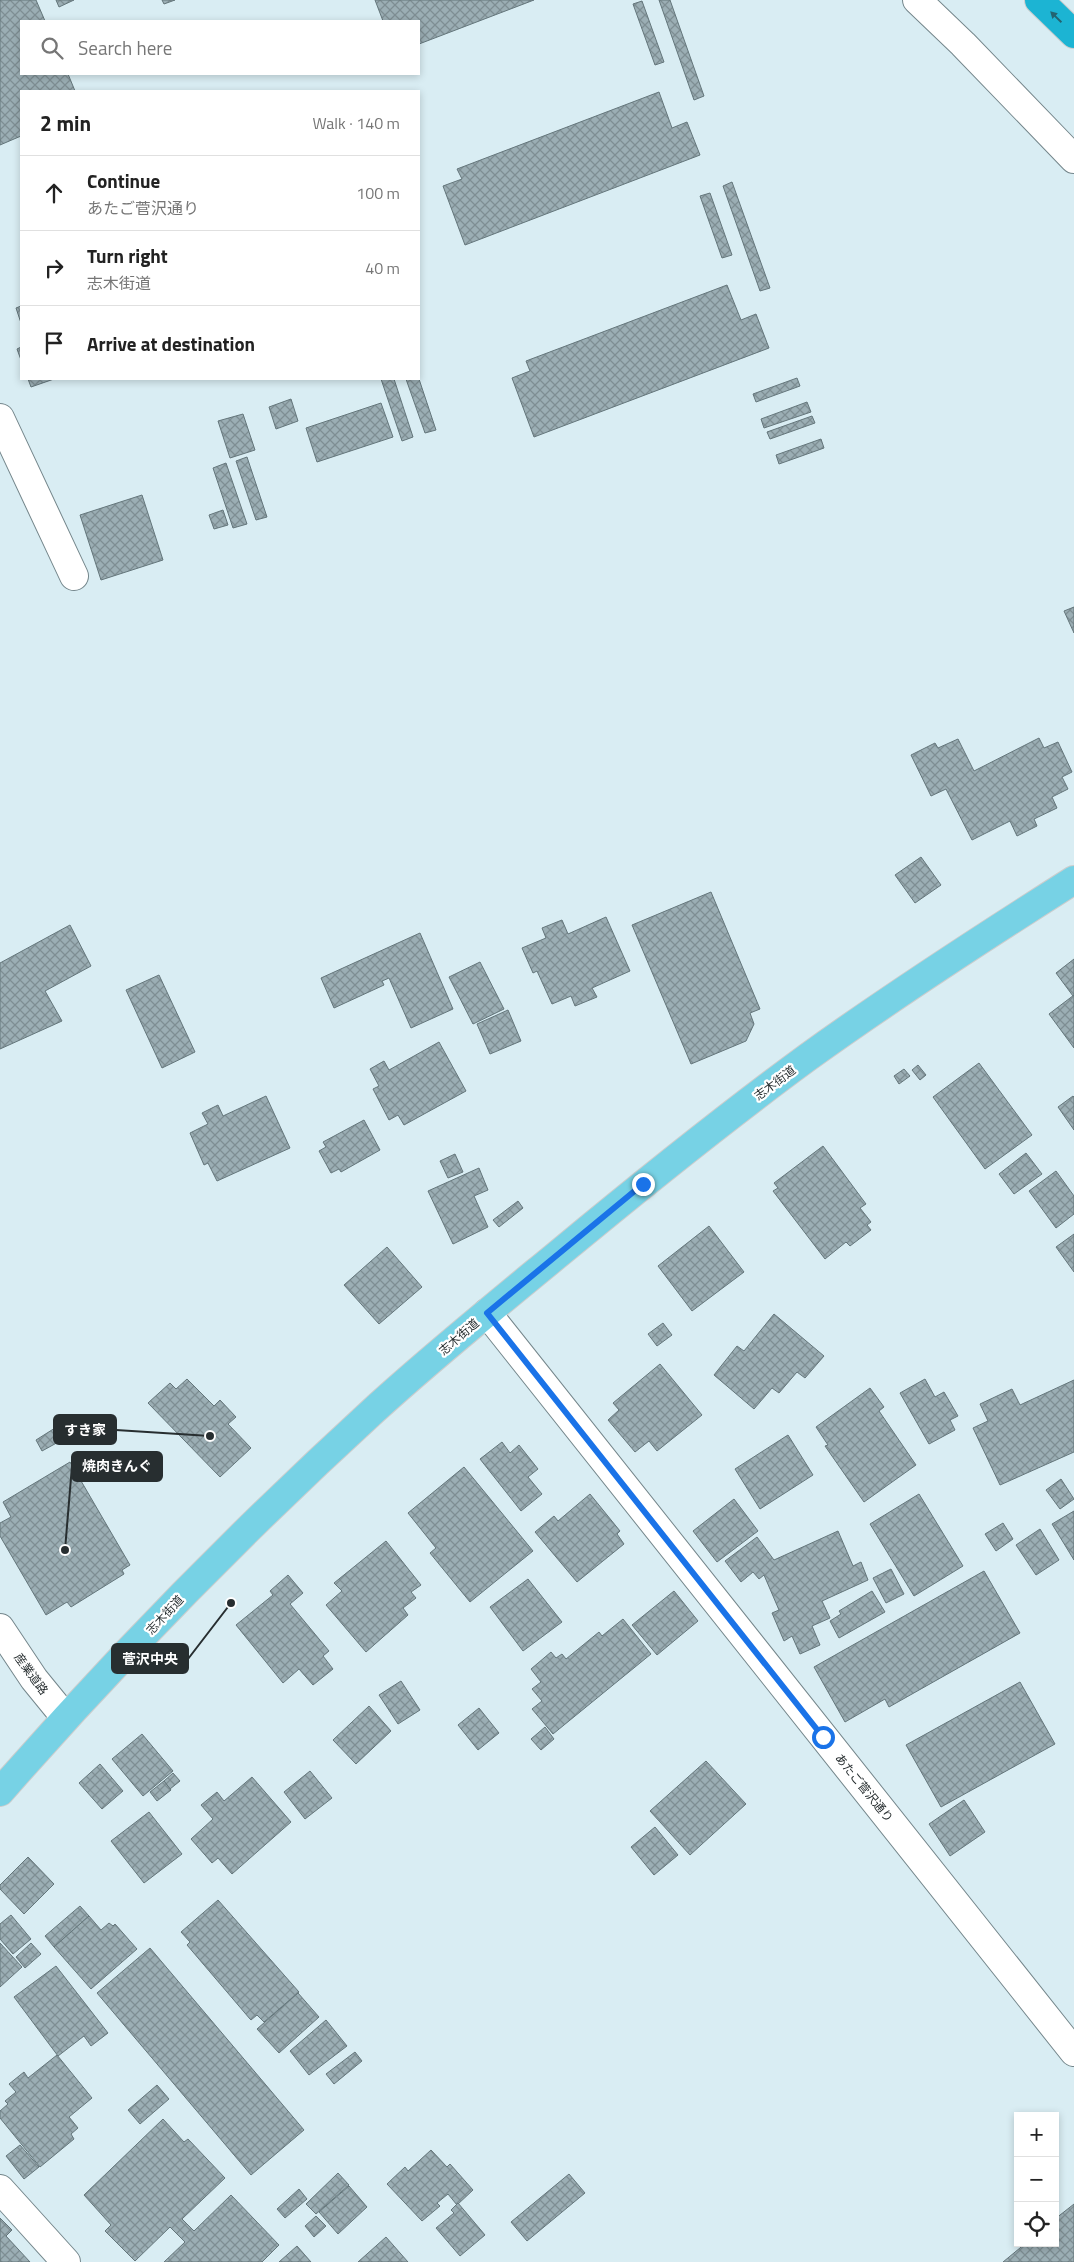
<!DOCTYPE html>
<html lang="en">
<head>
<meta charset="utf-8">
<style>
	body { margin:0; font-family:"Titillium Web","Noto Sans JP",sans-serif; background:#f2f2f2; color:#222 }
	.controls { position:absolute; right:15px; bottom:15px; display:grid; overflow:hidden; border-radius:0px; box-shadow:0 2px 8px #0003 }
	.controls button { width:45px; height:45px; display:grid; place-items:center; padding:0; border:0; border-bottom:1px solid #e0e0e0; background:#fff; color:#222; font:25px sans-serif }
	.stop { position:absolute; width:15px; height:15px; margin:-11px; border:4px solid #1a73e8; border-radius:50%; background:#fff }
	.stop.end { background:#1a73e8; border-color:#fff; box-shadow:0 1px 5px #0008 }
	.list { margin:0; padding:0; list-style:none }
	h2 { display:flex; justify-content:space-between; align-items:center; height:65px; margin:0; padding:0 20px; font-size:21px }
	h2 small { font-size:16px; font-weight:400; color:#767676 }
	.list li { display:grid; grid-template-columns:32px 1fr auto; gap:15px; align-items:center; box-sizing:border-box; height:75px; padding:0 20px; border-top:1px solid #e0e0e0 }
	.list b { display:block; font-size:19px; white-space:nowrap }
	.list p { margin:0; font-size:16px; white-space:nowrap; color:#767676 }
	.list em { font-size:16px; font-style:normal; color:#767676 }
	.icon { flex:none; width:28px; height:28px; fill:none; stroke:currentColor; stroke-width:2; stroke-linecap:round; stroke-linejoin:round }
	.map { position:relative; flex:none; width:1074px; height:2262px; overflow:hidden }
	.search { position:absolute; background:#fff; box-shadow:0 2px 8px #0003; left:20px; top:20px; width:400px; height:55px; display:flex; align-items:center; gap:12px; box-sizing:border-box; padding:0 18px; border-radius:0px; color:#767676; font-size:19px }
	.panel { position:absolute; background:#fff; box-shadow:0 2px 8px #0003; left:20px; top:90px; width:400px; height:290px; border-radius:0px }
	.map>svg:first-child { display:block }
</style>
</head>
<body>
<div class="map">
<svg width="1074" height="2262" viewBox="0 0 1074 2262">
	<defs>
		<pattern id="building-cross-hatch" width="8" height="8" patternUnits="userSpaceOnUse" patternTransform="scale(1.25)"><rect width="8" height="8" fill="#9baeb4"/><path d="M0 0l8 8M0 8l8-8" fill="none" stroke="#7e8e93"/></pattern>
	</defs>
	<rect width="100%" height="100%" fill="#d9edf3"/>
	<g fill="url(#building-cross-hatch)" stroke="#64767b">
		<polygon points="0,0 36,0 45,21 21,21 21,74 68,74 75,91 21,91 21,136 0,145"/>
		<polygon points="56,0 74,0 59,7"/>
		<polygon points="162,0 175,0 164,4"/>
		<polygon points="375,0 534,0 419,44 419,21 383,21"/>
		<polygon points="659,0 670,0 704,96 694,100"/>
		<polygon points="642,1 664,62 655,65 633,4"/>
		<polygon points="659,92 672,128 687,122 700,155 465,245 443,186 462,179 457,169"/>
		<polygon points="732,182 770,288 760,291 723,186"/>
		<polygon points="710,193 732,255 722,258 700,196"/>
		<polygon points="727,285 741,320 756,314 769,348 534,437 512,378 530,371 526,361"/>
		<polygon points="21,306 21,323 16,308"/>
		<polygon points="21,347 21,360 17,349"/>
		<polygon points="797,378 800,386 756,402 753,394"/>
		<polygon points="28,379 54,379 31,387"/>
		<polygon points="381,379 394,379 413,437 402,441"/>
		<polygon points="406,379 419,379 436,430 425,433"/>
		<polygon points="291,399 298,421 276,429 269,407"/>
		<polygon points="807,402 811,412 764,428 761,419"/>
		<polygon points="381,403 393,437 317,462 306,428"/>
		<polygon points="243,414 255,450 230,458 218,421"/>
		<polygon points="812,416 815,423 770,439 767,432"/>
		<polygon points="821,439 824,448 779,464 776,455"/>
		<polygon points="247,457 267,517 256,520 236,461"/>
		<polygon points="226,463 247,524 233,528 213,468"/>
		<polygon points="142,495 163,560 101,580 80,515"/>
		<polygon points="223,510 228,525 214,529 209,515"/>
		<polygon points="1074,607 1074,633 1064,611"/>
		<polygon points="1039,738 1044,748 1058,742 1072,772 1062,777 1068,789 1052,797 1057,808 1034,819 1037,826 1017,836 1010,821 972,840 946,789 931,796 911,755 935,743 938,748 958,739 974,771"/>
		<polygon points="921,857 941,885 915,903 895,875"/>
		<polygon points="711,892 760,1009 750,1013 754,1024 746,1041 691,1064 632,925"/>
		<polygon points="606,917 630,971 592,988 597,997 575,1006 571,996 552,1004 537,971 533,973 522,948 546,938 542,928 562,920 568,934"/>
		<polygon points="70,925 91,966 45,991 62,1021 0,1049 0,963"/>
		<polygon points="420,933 453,1009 411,1028 389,978 382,981 384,985 334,1008 321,978"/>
		<polygon points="1074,959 1074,996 1073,996 1056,973"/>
		<polygon points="480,962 504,1009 473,1024 449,977"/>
		<polygon points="159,975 195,1052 162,1068 126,990"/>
		<polygon points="1074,995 1074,1048 1049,1014"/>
		<polygon points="508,1010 521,1041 490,1054 477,1024"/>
		<polygon points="439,1042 466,1091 404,1125 398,1115 389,1120 373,1089 379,1086 370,1069 384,1061 389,1070"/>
		<polygon points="979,1063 1032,1135 985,1169 933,1097"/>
		<polygon points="918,1065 926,1075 920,1080 912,1070"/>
		<polygon points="904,1069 910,1076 899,1084 894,1076"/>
		<polygon points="266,1096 290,1148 217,1181 208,1163 204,1165 190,1133 208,1124 202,1113 218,1105 223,1116"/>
		<polygon points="1073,1096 1074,1097 1074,1130 1058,1107"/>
		<polygon points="364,1120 380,1150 341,1172 339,1169 331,1173 319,1151 326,1147 323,1142"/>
		<polygon points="823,1146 866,1204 860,1208 871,1222 867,1225 871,1230 850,1246 846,1242 825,1259 773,1191 778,1188 774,1183"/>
		<polygon points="1026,1153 1042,1174 1014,1194 999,1174"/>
		<polygon points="455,1154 463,1172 448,1178 440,1161"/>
		<polygon points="479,1168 488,1190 474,1196 488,1227 453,1244 428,1191"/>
		<polygon points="1056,1171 1074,1196 1074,1214 1056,1228 1029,1191"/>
		<polygon points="518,1201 523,1208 499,1227 493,1220"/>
		<polygon points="709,1226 744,1272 692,1311 658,1266"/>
		<polygon points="1074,1234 1074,1272 1056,1247"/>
		<polygon points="387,1247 422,1287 379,1324 344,1285"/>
		<polygon points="774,1314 824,1356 805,1378 797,1372 779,1393 772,1388 754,1409 714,1375 737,1346 744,1351"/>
		<polygon points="663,1323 672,1335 657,1346 648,1334"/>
		<polygon points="660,1364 702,1415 657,1451 649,1441 635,1452 608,1420 619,1410 613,1403"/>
		<polygon points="187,1379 214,1406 220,1400 236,1417 228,1424 251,1448 220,1477 148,1403 170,1383 176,1389"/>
		<polygon points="925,1379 935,1397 944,1392 958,1416 950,1420 955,1430 929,1444 900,1393"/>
		<polygon points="1074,1380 1074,1452 1000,1485 973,1428 988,1421 980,1404 1012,1389 1020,1405"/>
		<polygon points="870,1388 884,1407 879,1411 916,1465 864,1502 825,1446 828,1445 816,1427"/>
		<polygon points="55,1428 62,1440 42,1451 36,1440"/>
		<polygon points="788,1435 813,1475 760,1509 735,1469"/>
		<polygon points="502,1442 510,1453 519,1445 538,1469 528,1477 542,1494 521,1511 480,1459"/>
		<polygon points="70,1462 130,1565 122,1570 124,1574 71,1607 67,1602 46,1615 0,1536 0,1523 11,1517 3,1502"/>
		<polygon points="464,1467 533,1551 470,1602 430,1553 436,1548 408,1513"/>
		<polygon points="1061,1479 1074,1499 1060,1509 1046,1490"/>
		<polygon points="590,1494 620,1531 617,1534 624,1544 577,1582 535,1532 554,1516 558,1521"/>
		<polygon points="919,1494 963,1566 914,1596 870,1524"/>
		<polygon points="734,1499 758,1531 717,1562 693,1531"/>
		<polygon points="1074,1511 1074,1560 1052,1524"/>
		<polygon points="1003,1523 1013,1539 996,1551 985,1534"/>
		<polygon points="1040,1529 1059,1560 1036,1575 1016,1545"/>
		<polygon points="838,1531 853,1566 861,1562 868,1580 822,1601 830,1618 812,1626 820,1645 800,1654 792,1636 784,1641 772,1613 779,1610 764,1575 759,1579 753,1572 741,1582 725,1561 757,1537 774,1560"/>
		<polygon points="386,1541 421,1585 411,1592 416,1598 403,1608 408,1615 366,1652 326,1605 342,1591 334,1583"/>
		<polygon points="891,1569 904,1594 886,1603 873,1578"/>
		<polygon points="984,1571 1020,1633 889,1707 885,1699 845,1722 814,1667"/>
		<polygon points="288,1575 303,1593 290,1604 329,1651 323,1656 333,1669 313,1685 299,1669 283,1683 236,1625 273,1595 270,1591"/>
		<polygon points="528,1579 562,1622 523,1651 490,1607"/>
		<polygon points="674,1591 698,1621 657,1655 632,1625"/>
		<polygon points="872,1591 885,1612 839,1638 830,1621 841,1614 839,1611"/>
		<polygon points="623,1619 651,1654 553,1734 532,1709 542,1701 532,1689 541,1682 531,1669 551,1652 556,1658 562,1654 566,1659 599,1632 602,1636"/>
		<polygon points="401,1681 420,1710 398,1724 379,1695"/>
		<polygon points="1020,1682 1055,1744 941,1807 906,1745"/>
		<polygon points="369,1706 391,1731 356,1764 333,1740"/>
		<polygon points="479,1708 499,1733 478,1750 458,1725"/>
		<polygon points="545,1727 554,1739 541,1750 531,1739"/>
		<polygon points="142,1734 173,1771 143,1796 112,1759"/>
		<polygon points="706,1761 746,1804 690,1855 650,1811"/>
		<polygon points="100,1764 123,1791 102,1809 79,1783"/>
		<polygon points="310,1771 332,1798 305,1819 284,1792"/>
		<polygon points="173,1773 180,1781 170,1789 164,1781"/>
		<polygon points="252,1777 291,1822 232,1874 218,1858 212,1863 191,1839 213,1819 201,1805 217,1792 224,1801"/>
		<polygon points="164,1781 171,1790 157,1801 150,1792"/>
		<polygon points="964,1800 985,1832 950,1856 929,1824"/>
		<polygon points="149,1812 182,1854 144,1883 111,1841"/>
		<polygon points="655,1827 678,1855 654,1875 631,1847"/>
		<polygon points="28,1857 54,1884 24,1914 0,1889 0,1885"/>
		<polygon points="218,1900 299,1992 264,2022 257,2015 251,2020 250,2019 187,1945 190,1942 181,1932"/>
		<polygon points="80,1906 89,1916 54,1947 45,1936"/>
		<polygon points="11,1915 31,1939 13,1954 0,1939 0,1924"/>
		<polygon points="89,1916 101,1930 109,1923 113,1926 115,1924 137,1949 91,1989 54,1947"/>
		<polygon points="0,1943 22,1967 0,1987"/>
		<polygon points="31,1943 41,1954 25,1968 16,1957"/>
		<polygon points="150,1948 304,2130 251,2175 97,1993"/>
		<polygon points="56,1966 108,2033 91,2046 84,2036 58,2056 14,1997"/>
		<polygon points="298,1993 319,2017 279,2053 257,2029"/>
		<polygon points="326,2020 347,2046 309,2075 290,2051"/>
		<polygon points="355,2052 362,2061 334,2084 326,2074"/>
		<polygon points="57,2055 92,2098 69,2117 78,2128 71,2134 74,2139 40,2167 0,2118 0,2111 8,2104 5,2101 16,2092 9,2084 24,2072 28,2078"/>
		<polygon points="157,2085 169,2099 140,2124 128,2110"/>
		<polygon points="163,2119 184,2142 188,2139 225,2178 182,2219 194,2231 231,2195 279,2245 262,2262 164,2262 185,2242 170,2227 135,2261 105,2231 111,2225 84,2195"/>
		<polygon points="20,2145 39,2167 24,2179 6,2156"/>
		<polygon points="431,2150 447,2167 450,2164 473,2190 457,2205 448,2194 437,2203 440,2206 422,2221 387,2184 405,2167 408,2171"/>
		<polygon points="338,2173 349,2185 316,2214 306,2204"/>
		<polygon points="569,2174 585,2193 527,2241 511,2222"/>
		<polygon points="349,2186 367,2207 338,2234 319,2212"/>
		<polygon points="299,2189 307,2199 285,2218 277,2209"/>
		<polygon points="458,2203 485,2235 460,2256 436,2228 454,2213 451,2210"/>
		<polygon points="1074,2204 1074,2262 1003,2262 1026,2243 1055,2243 1055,2219"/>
		<polygon points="316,2216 326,2226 314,2237 305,2226"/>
		<polygon points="0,2218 12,2230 6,2236 30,2262 0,2262"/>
		<polygon points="386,2237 408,2262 358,2262"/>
		<polygon points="297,2246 311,2262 279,2262"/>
	</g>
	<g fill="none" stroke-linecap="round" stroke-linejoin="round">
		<defs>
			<g id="minor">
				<polyline points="917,0 963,44 1074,159"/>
				<polyline points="0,418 74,576"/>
				<polyline points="487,1313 1074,2052"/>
				<polyline points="0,1628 34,1679 65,1717"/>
				<polyline points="0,2189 66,2262"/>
			</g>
			<path id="major" d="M0 1792C117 1658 242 1531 373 1411 432 1357 495 1306 557 1255 639 1187 722 1120 808 1057 894 995 984 937 1074 880"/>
			<polyline id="highway" points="1039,0 1074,34"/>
		</defs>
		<use href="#minor" stroke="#74868b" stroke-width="30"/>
		<use href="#major" stroke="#cbcdcd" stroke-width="30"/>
		<use href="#highway" stroke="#cbcdcd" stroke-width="30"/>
		<use href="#minor" stroke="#fff" stroke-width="28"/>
		<use href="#major" stroke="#77d2e5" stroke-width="28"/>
		<use href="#highway" stroke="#1cb4d3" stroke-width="28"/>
	</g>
	<defs><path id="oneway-solid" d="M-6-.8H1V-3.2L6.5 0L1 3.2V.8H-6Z" transform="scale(1.25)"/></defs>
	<use fill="#236471" href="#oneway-solid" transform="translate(1056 17) rotate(-136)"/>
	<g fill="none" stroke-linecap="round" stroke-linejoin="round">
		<polyline stroke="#1a73e8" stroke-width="6" points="643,1184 487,1313 823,1737"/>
	</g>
	<g text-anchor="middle" stroke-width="4.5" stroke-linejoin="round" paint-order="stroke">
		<g font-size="12" fill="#272e30" stroke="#fff">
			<text transform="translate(775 1083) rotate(-37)" y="4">志木街道</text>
			<text transform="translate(459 1337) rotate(-41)" y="4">志木街道</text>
			<text transform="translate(165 1615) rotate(-47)" y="4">志木街道</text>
			<text transform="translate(31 1674) rotate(54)" y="4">産業道路</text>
			<text transform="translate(864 1788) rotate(51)" y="4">あたご菅沢通り</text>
		</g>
	</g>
	<path fill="none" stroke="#272e30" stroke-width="2" d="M210 1436L116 1430M65 1550L72 1466M231 1603L188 1659"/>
	<g fill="#272e30" stroke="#fff" stroke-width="2">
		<circle cx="210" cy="1436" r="5"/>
		<circle cx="65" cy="1550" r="5"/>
		<circle cx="231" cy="1603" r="5"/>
	</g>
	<g fill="#272e30" stroke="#272e30" stroke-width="2">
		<rect x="54" y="1415" width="62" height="29" rx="5"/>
		<rect x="72" y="1452" width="90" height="29" rx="5"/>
		<rect x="112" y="1644" width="76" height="29" rx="5"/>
	</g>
	<g font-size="14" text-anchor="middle" font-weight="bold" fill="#fff">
		<text x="85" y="1435">すき家</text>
		<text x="117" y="1471">焼肉きんぐ</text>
		<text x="150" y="1664">菅沢中央</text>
	</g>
</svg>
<div class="controls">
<button>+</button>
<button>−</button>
<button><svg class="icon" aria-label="locate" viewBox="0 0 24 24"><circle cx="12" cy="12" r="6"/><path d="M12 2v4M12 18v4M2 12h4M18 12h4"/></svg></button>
</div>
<div class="stop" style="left:823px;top:1737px"></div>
<div class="stop end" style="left:643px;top:1184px"></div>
<div class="search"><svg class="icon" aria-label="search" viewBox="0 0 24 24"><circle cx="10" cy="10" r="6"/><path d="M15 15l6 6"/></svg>Search here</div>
<section class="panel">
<h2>2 min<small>Walk · 140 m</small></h2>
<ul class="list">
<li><svg class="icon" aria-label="ahead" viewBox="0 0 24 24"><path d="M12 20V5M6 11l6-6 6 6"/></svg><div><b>Continue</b><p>あたご菅沢通り</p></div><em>100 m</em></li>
<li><svg class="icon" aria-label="right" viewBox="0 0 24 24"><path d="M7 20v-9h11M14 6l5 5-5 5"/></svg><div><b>Turn right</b><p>志木街道</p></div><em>40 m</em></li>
<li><svg class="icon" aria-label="arrive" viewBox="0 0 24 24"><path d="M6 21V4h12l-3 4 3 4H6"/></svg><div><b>Arrive at destination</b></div></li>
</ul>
</section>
</div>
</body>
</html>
